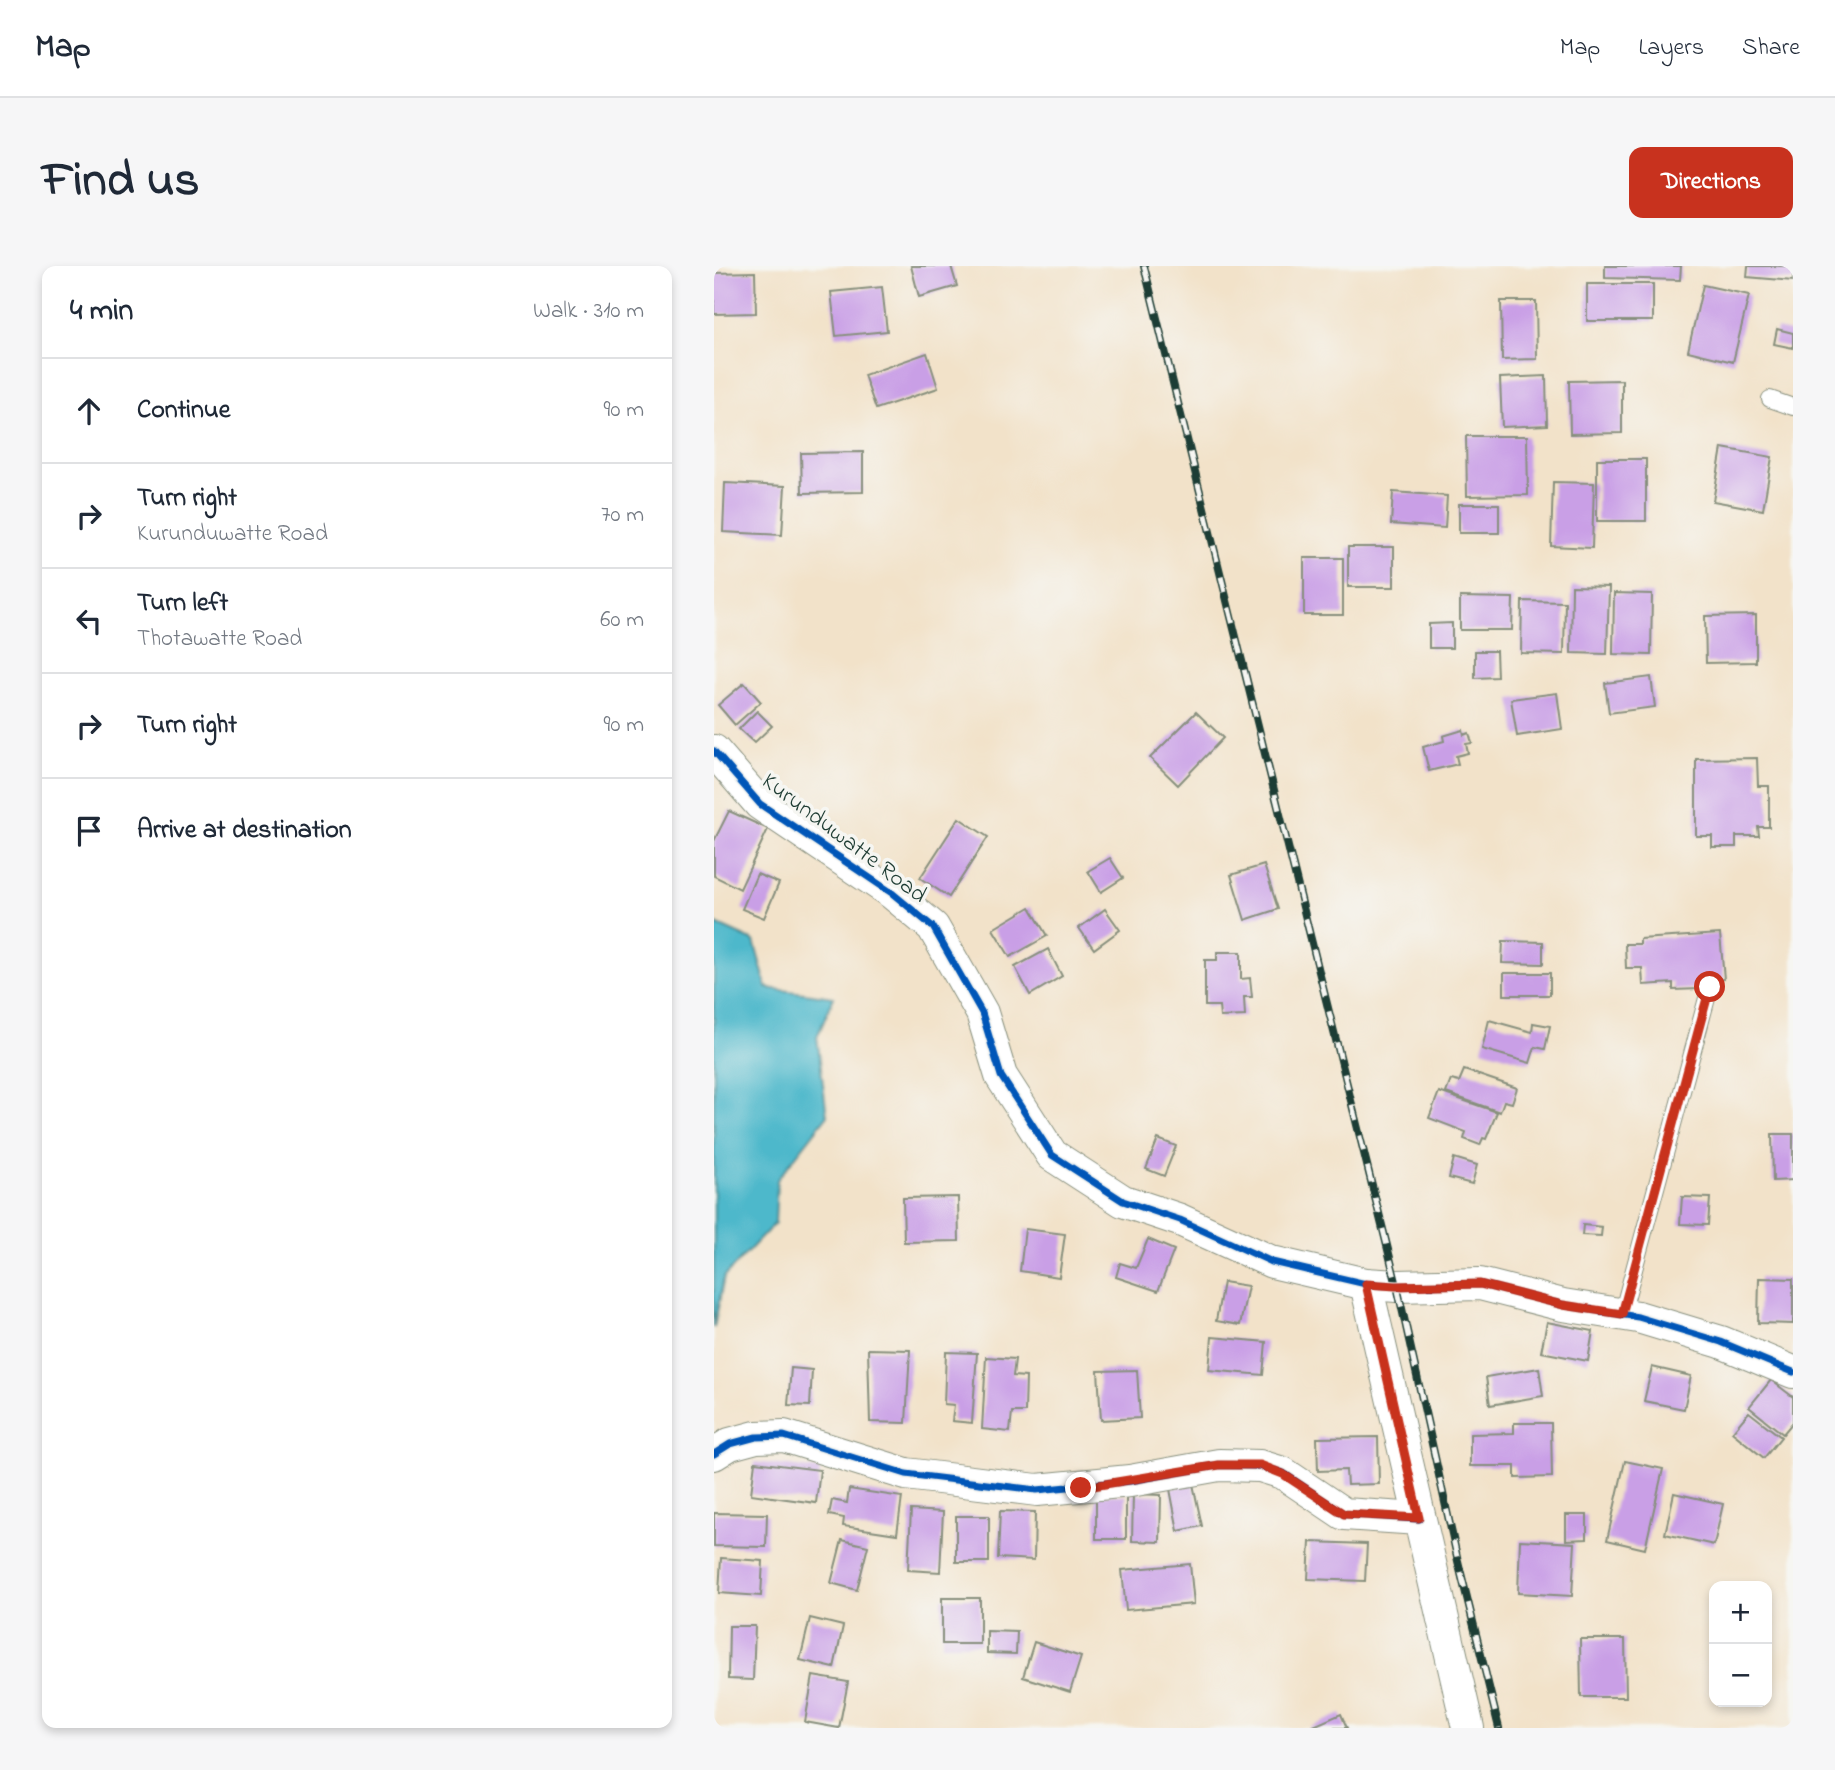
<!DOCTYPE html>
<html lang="en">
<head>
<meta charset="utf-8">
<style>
	body { margin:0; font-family:"Indie Flower",sans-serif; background:#f6f6f7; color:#1f2937 }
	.controls { position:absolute; right:21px; bottom:21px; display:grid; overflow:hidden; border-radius:14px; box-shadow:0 4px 10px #0003 }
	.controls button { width:63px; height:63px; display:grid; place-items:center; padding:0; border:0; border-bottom:2px solid #e0e1e3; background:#fff; color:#1f2937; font:35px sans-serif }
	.stop { position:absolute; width:21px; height:21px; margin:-16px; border:5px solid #c8321e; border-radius:50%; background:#fff }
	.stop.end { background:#c8321e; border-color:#fff; box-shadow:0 2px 7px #0008 }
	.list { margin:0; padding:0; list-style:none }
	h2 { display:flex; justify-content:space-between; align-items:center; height:91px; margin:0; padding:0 28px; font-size:30px }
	h2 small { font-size:23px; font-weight:400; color:#747a83 }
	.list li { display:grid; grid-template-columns:46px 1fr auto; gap:21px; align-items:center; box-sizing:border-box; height:105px; padding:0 28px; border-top:2px solid #e0e1e3 }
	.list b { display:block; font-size:26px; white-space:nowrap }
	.list p { margin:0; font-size:23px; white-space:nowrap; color:#747a83 }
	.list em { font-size:23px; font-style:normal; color:#747a83 }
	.icon { flex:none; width:38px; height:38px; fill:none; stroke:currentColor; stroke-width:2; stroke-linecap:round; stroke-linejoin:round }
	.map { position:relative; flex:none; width:1079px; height:1462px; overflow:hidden; border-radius:14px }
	header { display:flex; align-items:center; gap:42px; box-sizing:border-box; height:98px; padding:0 35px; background:#fff; border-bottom:2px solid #e0e1e3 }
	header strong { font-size:33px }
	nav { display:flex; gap:38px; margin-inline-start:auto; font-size:24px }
	.intro { display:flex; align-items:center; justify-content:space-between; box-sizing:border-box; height:168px; padding:0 42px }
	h1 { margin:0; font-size:49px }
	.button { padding:18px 32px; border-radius:14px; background:#c8321e; color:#fff; font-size:24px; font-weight:700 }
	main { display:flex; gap:42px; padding:0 42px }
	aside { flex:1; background:#fff; border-radius:14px; box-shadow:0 4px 10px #0003 }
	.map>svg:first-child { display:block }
</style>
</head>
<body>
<header>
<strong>Map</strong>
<nav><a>Map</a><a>Layers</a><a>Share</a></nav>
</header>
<div class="intro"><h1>Find us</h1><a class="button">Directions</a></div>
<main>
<aside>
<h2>4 min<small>Walk · 310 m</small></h2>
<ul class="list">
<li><svg class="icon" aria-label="ahead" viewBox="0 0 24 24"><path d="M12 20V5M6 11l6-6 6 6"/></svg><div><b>Continue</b></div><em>90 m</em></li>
<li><svg class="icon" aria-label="right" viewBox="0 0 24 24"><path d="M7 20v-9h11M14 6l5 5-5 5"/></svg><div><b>Turn right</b><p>Kurunduwatte Road</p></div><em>70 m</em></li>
<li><svg class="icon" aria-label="left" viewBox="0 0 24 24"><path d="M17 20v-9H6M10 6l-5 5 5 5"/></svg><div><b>Turn left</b><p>Thotawatte Road</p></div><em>60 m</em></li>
<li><svg class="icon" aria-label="right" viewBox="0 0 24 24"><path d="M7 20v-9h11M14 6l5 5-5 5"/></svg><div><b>Turn right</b></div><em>90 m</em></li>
<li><svg class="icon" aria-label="arrive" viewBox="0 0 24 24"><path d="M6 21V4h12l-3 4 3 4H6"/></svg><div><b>Arrive at destination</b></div></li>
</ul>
</aside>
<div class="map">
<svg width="1079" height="1462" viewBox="0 0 1079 1462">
	<rect width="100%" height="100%" fill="#f6f6f2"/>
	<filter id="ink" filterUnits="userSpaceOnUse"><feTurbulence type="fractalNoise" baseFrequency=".0143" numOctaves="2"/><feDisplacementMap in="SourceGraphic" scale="14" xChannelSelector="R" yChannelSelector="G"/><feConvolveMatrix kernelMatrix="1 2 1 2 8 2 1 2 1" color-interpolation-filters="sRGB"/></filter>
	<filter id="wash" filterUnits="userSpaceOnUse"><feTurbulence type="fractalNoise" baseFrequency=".00686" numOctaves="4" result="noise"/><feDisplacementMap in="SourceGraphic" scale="28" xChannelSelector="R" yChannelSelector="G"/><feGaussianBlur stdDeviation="1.57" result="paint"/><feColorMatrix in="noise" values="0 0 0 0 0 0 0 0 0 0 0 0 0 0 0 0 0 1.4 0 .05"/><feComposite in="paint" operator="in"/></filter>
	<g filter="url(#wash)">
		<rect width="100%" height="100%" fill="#f2e2c9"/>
		<polygon fill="#4eb8cb" stroke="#367a80" stroke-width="2" points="0,657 40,675 53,722 120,731 103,771 113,850 63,914 61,957 10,1011 0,1062"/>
		<g id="blocks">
			<g fill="#c99fe6">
				<polygon points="197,0 237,0 243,20 205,31"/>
				<polygon points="891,0 967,0 966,14 891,12"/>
				<polygon points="1034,0 1079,0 1079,15 1033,11"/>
				<polygon points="41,6 42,47 0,48 0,7"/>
				<rect x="873" y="18" width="66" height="37"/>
				<polygon points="989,19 1035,29 1019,96 974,85"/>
				<polygon points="168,21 173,65 122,70 117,26"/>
				<polygon points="787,35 822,35 823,93 788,94"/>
				<polygon points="1063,63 1079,67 1079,82 1060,78"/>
				<polygon points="213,87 224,122 162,143 150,109"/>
				<polygon points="832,110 833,159 788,161 786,112"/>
				<polygon points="908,114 908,167 856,168 855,115"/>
				<polygon points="752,170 813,170 814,229 753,230"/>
				<polygon points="1008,182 1058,191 1049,244 999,235"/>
				<polygon points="149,186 149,226 88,227 87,187"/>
				<rect x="883" y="193" width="49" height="62"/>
				<polygon points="839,216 880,217 878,282 837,280"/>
				<polygon points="11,217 71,220 68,269 9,266"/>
				<polygon points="679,226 733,230 731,262 677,258"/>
				<rect x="745" y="238" width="40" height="29"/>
				<rect x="634" y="281" width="46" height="40"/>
				<rect x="590" y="292" width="39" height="57"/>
				<polygon points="858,320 895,321 893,388 857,387"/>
				<polygon points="900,327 938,328 937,389 899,388"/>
				<polygon points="746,331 799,332 798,364 746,364"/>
				<polygon points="808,335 851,336 850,388 807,387"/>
				<polygon points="1042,349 1042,396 992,397 991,350"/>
				<polygon points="738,357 738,382 715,382 715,358"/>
				<polygon points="761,385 782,385 783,411 761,412"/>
				<polygon points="937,411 941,441 895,447 891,417"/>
				<polygon points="30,417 47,436 21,459 4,439"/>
				<polygon points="843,427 848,463 803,470 797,433"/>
				<polygon points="43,445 58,460 40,477 25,463"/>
				<polygon points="482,446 509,472 464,519 436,492"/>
				<polygon points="749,464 750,469 755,467 758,477 752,478 754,487 742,490 744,498 715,505 709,481 730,475 729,470"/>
				<polygon points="1043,492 1044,520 1055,520 1055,561 1044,561 1045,570 1022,570 1022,581 998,581 998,570 982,570 982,493"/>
				<polygon points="15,545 54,563 26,623 0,610 0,575"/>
				<polygon points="245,552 274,571 235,631 206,612"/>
				<polygon points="396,592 409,612 387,626 374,605"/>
				<polygon points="550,599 564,643 531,654 517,609"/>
				<polygon points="43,608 65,617 50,652 28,643"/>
				<polygon points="316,641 333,670 296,691 279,663"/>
				<polygon points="391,643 406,664 380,683 365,662"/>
				<polygon points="1006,668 1010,713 986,715 986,723 959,724 959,717 929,719 928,702 912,702 911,678 926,678 926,673"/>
				<polygon points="789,675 829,676 829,698 788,697"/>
				<polygon points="334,683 348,710 316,729 301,701"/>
				<polygon points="503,686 527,686 527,713 536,712 538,731 530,731 531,750 506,751 505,740 491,740 491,694 503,694"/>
				<rect x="790" y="707" width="46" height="22"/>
				<polygon points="775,754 818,766 819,757 836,760 831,783 821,781 816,797 768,783"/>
				<polygon points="750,804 803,822 798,837 790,835 786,846 732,827 737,814 745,816"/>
				<polygon points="725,826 783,846 772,873 769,872 766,879 750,873 752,866 715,852"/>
				<polygon points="1058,868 1079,868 1079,914 1059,915"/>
				<polygon points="444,873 462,880 450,910 432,903"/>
				<polygon points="740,892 763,899 758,918 735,912"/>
				<polygon points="244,931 245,975 190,976 189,932"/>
				<polygon points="968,931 996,932 994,959 966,958"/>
				<polygon points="869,959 888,961 887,970 868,969"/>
				<polygon points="311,963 351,968 345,1011 306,1005"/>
				<polygon points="434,973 460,984 444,1025 402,1011 406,997 422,1002"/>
				<polygon points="1045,1012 1079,1013 1079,1058 1044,1057"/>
				<polygon points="509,1016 534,1020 526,1059 502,1055"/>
				<polygon points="833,1056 879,1065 874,1095 827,1086"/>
				<polygon points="498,1071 552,1076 549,1109 495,1104"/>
				<polygon points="154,1083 196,1084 192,1157 156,1156"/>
				<polygon points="232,1086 263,1087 258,1157 238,1155 240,1139 230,1138"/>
				<polygon points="272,1091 301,1093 299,1110 312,1111 311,1146 298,1146 296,1166 268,1163"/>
				<polygon points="938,1101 977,1110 970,1143 930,1135"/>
				<polygon points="77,1102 98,1104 96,1140 74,1139"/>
				<polygon points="825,1102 829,1130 776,1139 772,1111"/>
				<polygon points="423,1104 426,1152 387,1154 384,1105"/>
				<polygon points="1057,1114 1079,1131 1079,1156 1069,1168 1035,1141"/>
				<polygon points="1035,1146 1067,1171 1050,1192 1018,1166"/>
				<polygon points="800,1157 837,1157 838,1211 801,1212 801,1200 756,1200 756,1168 800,1167"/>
				<polygon points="664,1171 665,1218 633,1219 632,1204 604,1205 603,1172"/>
				<polygon points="911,1195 949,1203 931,1283 893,1274"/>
				<polygon points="41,1196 106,1204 102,1237 37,1228"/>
				<polygon points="479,1218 488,1260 464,1265 456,1223"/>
				<polygon points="135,1223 188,1231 183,1268 129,1260 130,1252 115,1249 118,1234 133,1237"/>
				<polygon points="960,1227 1009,1238 1000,1279 951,1268"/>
				<polygon points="419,1228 447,1229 446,1276 418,1275"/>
				<rect x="382" y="1229" width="30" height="44"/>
				<polygon points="197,1244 229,1246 226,1306 194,1304"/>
				<polygon points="286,1245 321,1246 320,1294 284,1292"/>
				<polygon points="0,1247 53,1248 52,1281 0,1280"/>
				<polygon points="852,1249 873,1249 873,1273 852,1274"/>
				<rect x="242" y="1250" width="33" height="46"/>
				<polygon points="128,1274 154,1280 143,1324 117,1317"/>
				<polygon points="806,1274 861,1277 858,1330 804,1327"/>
				<polygon points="596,1276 653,1278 651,1315 594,1313"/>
				<polygon points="7,1292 49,1295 47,1330 5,1327"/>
				<polygon points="476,1298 480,1338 412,1344 408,1304"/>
				<rect x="228" y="1332" width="38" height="46"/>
				<polygon points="96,1352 129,1360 120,1402 86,1394"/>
				<polygon points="15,1360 41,1360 39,1414 14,1413"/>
				<polygon points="273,1365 303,1366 302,1388 273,1387"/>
				<polygon points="866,1373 911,1373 912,1431 867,1431"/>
				<polygon points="320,1376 367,1391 356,1426 309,1411"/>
				<polygon points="99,1410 134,1416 125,1462 91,1456"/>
				<polygon points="627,1448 633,1462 595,1462"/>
			</g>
		</g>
	</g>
	<g filter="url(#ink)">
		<use href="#blocks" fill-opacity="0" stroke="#88907e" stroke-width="2"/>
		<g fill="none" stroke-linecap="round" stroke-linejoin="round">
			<defs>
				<g id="lane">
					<polyline points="1056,133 1079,141"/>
					<polyline points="908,1048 996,721"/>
				</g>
				<g id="street">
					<polyline points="0,485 46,538 178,627 219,661 268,747 287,810 338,889 409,935 466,954 558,996 652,1018 683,1020 766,1018 849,1039 924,1051 1007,1076 1079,1106"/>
					<polyline points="652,1018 754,1462"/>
					<polyline points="0,1188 16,1178 42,1171 70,1170 192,1208 323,1224 416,1215 505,1199 546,1200 569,1207 630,1248 705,1253"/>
				</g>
			</defs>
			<use href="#lane" stroke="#88907e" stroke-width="18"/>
			<use href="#street" stroke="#88907e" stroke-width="34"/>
			<use href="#lane" stroke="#fff" stroke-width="16"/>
			<use href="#street" stroke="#fff" stroke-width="32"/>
			<defs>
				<polyline id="rail" points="430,0 683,1020 744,1295 785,1462"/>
			</defs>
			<use href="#rail" stroke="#1f3d34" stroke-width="8"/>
			<use href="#rail" stroke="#f6f6f2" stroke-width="5" stroke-dasharray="16" stroke-linecap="butt"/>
			<defs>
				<g id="cycleway">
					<polyline points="0,485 46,538 178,627 219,661 268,747 287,810 338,889 409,935 466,954 558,996 652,1018 683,1020 766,1018 849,1039 924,1051 1007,1076 1079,1106"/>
					<polyline points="0,1188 16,1178 42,1171 70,1170 192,1208 323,1224 416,1215 505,1199 546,1200 569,1207 630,1248 705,1253"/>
				</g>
			</defs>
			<use href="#cycleway" stroke="#f6f6f2" stroke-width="11"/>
			<use href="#cycleway" stroke="#0057b8" stroke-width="7"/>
		</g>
	</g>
	<g fill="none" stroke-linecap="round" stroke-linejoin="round" filter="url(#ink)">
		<polyline stroke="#c8321e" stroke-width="9" points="367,1222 505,1199 546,1199 569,1208 630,1248 705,1252 652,1018 682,1020 766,1018 849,1039 908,1048 996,721"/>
	</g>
	<g text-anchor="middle" stroke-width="7" stroke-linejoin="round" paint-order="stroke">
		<g font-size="24" fill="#1f3d34" stroke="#f6f6f2">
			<text transform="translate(131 571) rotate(37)" y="8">Kurunduwatte Road</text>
		</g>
	</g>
</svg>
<div class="controls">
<button>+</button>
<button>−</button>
</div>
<div class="stop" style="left:996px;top:721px"></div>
<div class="stop end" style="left:367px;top:1222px"></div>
</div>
</main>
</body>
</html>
